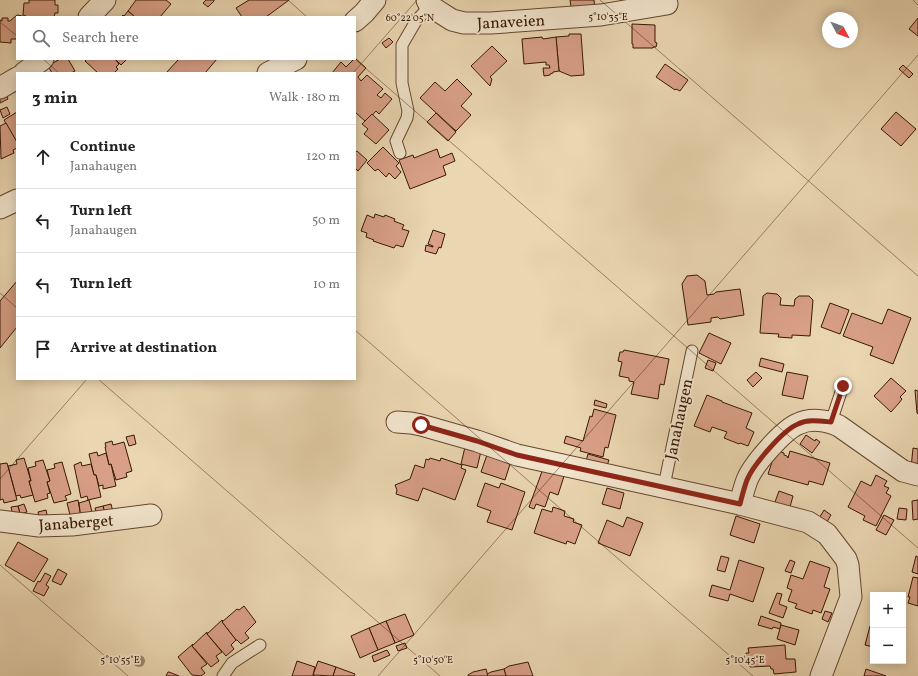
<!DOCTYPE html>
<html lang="en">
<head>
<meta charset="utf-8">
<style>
	body { margin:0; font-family:Vollkorn,serif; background:#f2f2f2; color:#222 }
	.controls { position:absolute; right:12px; bottom:12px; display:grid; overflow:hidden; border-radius:0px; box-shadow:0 2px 10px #0003 }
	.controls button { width:36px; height:36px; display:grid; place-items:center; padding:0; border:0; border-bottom:1px solid #e0e0e0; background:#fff; color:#222; font:20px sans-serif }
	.compass { position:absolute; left:822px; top:12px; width:36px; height:36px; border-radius:50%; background:#fff; box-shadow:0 2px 10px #0003; rotate:131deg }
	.stop { position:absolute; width:12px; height:12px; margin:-9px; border:3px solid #8f2418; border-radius:50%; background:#fff }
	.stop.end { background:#8f2418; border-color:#fff; box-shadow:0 1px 4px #0008 }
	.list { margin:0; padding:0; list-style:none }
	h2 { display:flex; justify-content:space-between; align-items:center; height:52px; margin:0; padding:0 16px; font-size:17px }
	h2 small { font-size:13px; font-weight:400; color:#767676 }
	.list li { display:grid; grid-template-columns:26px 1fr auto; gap:12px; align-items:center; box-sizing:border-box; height:64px; padding:0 16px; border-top:1px solid #e0e0e0 }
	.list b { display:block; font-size:15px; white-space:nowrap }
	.list p { margin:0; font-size:13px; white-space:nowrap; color:#767676 }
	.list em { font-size:13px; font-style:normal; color:#767676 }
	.icon { flex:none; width:22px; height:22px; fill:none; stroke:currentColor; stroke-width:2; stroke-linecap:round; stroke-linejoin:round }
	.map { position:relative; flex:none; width:918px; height:676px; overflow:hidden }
	.search { position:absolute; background:#fff; box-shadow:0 2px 10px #0003; left:16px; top:16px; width:340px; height:44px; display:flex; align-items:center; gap:10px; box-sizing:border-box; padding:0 14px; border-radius:0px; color:#767676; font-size:15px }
	.panel { position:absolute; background:#fff; box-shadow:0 2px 10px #0003; left:16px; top:72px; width:340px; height:308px; border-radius:0px }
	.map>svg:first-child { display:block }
</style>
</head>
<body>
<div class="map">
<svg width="918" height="676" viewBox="0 0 918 676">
	<rect width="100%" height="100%" fill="#ead6b1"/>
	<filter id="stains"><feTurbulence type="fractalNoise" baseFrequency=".005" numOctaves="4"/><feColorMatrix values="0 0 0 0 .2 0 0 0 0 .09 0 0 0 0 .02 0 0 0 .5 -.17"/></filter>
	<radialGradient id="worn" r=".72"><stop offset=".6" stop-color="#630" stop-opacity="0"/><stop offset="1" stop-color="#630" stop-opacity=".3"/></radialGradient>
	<g fill="#d9a087" stroke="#371903">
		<polygon points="29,0 55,0 55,5 58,5 58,13 55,13 54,17 28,17 23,15 24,3 29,3"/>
		<polygon points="136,0 166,0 171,4 160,17 135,17 128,11"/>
		<polygon points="206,0 214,0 214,1 208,7 203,3"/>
		<polygon points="249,0 289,0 266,17 242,17 236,8"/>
		<polygon points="570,0 594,0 595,10 572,13"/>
		<polygon points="128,11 135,17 121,17 123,15 124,16"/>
		<polygon points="17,15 28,17 17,17 17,39 11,39 11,43 0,42 0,20 2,21 2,18 8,18 8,21 10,21"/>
		<polygon points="918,18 918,36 909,29"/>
		<polygon points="632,24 655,25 655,42 657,43 656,47 653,47 653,48 633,48 633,44 632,44"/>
		<polygon points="569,34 581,34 584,75 571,76 559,71 556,37 569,36"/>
		<polygon points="542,37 543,39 556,37 559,71 553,72 553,73 550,74 550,75 544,76 543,68 550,68 549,65 546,65 546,62 524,64 522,39"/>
		<polygon points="389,38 393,42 386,48 382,43"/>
		<polygon points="492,46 507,61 490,77 492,79 490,86 471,66"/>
		<polygon points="355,58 366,68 358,77 361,81 367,75 383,89 377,95 381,98 385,93 392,99 379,114 376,111 366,122 355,112 355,73 332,73 341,62 346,67"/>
		<polygon points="60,59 68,59 75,71 71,73 52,73 48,66"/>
		<polygon points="87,59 115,59 119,64 116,67 118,69 114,73 98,73 85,61"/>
		<polygon points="115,59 127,59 121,65"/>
		<polygon points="177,59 217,59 205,73 166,73 178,60"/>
		<polygon points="665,64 688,80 680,91 676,89 675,90 656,77"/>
		<polygon points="903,65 913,74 909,78 899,69"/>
		<polygon points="457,79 472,94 461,106 471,115 456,131 420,98 435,82 445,91"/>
		<polygon points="4,90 8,99 0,103 0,92"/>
		<polygon points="7,107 10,114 3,118 0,110"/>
		<polygon points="17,112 17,142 12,135 4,120"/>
		<polygon points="896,112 916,129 901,146 881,129"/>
		<polygon points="436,113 456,132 448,141 427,122"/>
		<polygon points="372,114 389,130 376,144 364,134 368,129 362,124"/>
		<polygon points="6,123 17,142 17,148 13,150 14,153 1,159 0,126"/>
		<polygon points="383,147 399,163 396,166 401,172 395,179 389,173 386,177 378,169 375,171 367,163"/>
		<polygon points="437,149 440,158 452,153 455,161 443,166 446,175 410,189 399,160 413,155 414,158"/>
		<polygon points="357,151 367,160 358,171 355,168 355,153"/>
		<polygon points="375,214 384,217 385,215 395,219 394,221 404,225 402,229 409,231 403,247 396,245 394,248 373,241 374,240 366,237 367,233 361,231 367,215 374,218"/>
		<polygon points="433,230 445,234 441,248 439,247 436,254 425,251 426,245 433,247 433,246 428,244"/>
		<polygon points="697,275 705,281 707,295 714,294 716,292 740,289 744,315 720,319 718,317 711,318 711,322 688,325 682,284 687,276"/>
		<polygon points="17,281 17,327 0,348 0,301"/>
		<polygon points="767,293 777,294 781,298 780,305 794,306 795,299 799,296 809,296 813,300 810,336 792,335 792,338 778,337 779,334 760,333 763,296"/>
		<polygon points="830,303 849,310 840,334 821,327"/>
		<polygon points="888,309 911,318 893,364 870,355 873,347 843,336 852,313 882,324"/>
		<polygon points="709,333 731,343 721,364 699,353"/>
		<polygon points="624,350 669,359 664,385 660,384 658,399 631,394 634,382 629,381 629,378 619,376 622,362 618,361 620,352 623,352"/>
		<polygon points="761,358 784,364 782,372 759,366"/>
		<polygon points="708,360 716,363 713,371 705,368"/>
		<polygon points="756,372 762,378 753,387 747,380"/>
		<polygon points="787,372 808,376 803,399 782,395"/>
		<polygon points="891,378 906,391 900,397 902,399 899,403 891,412 874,396"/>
		<polygon points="915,390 918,391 918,414 917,413"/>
		<polygon points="707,395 722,401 722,402 752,413 746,428 754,432 748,446 740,443 739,444 724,438 727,432 712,427 710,432 694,426"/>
		<polygon points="595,400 607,404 606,408 594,405"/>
		<polygon points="594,409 616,415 608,448 605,447 603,457 580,451 581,448 564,443 566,436 583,441 590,416 592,417"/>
		<polygon points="134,435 136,444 129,446 126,437"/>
		<polygon points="806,435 815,441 816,439 820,442 812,453 800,444"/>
		<polygon points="112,441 113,445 124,442 132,471 126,473 127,477 116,480 111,464 109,465 105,447 106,447 105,443"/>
		<polygon points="465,447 481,451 477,468 461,464"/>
		<polygon points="913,448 918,449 918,469 911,468"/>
		<polygon points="778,451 784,453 784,455 787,456 788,458 790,451 830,463 823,485 809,481 808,485 768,474 774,456"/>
		<polygon points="97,452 98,456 106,453 109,465 111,464 116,486 103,489 103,485 99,486 96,475 94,475 89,454"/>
		<polygon points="488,452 511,461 505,480 481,472"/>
		<polygon points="588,454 609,460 606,468 586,461"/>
		<polygon points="24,458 31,481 29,481 33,495 21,498 20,495 16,496 8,466 17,464 16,460"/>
		<polygon points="430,458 440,461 441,458 462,465 461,468 466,470 455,500 423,488 418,501 396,494 397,490 395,485 410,479 415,465 424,468 426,459 429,460"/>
		<polygon points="43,460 50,481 47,482 50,493 47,494 48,498 35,502 29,481 31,481 28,468 36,466 35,462"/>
		<polygon points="62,462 71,494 65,496 67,500 54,503 47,482 50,481 47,470 55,468 54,464"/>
		<polygon points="81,462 82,466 91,464 94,475 96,475 101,497 88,500 87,496 81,498 74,465"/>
		<polygon points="7,463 17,500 4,503 3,499 0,500 0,464"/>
		<polygon points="544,466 565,473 558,495 550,492 545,507 536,504 534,509 529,507"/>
		<polygon points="876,475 887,481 884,486 889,488 886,493 891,496 876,526 863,520 865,516 848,507 861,481 871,486"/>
		<polygon points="485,483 499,488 501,483 525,492 512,530 487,522 491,511 477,506"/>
		<polygon points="607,488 624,493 620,509 602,504"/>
		<polygon points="779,491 793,496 790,507 775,502"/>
		<polygon points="78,500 81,517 71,519 67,503"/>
		<polygon points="89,500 93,516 81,519 79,503"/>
		<polygon points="918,500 918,519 913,520 912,501"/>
		<polygon points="24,504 27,512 20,514 18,506"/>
		<polygon points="111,504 113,512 105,514 103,506"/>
		<polygon points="18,506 20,514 13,516 11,507"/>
		<polygon points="103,506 105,514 97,516 95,508"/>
		<polygon points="553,507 565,511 564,516 574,519 573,522 582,525 575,544 567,541 566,544 534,533 542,509 552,512"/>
		<polygon points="899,508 907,509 906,520 897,519"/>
		<polygon points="46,510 48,519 40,521 38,512"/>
		<polygon points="824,510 831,515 825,525 818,520"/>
		<polygon points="884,515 894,520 886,535 876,530"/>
		<polygon points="736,516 760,524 754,543 730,535"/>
		<polygon points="627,517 643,523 630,556 598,543 607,520 623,527"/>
		<polygon points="18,542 48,559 34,582 5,565"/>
		<polygon points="721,556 729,558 725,572 717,570"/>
		<polygon points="916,556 918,557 918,574 912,572"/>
		<polygon points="739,560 764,568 753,602 730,594 728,601 709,596 712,585 730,590"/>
		<polygon points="790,560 795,562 791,573 785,571"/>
		<polygon points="810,561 830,568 824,587 830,589 821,613 813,610 812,614 795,608 797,604 788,601 792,590 787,588 791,575 803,579"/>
		<polygon points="58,569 67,574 61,585 52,581"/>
		<polygon points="45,573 51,576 46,585 49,587 44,596 33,591 38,581 40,582"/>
		<polygon points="913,577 918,578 918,606 908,603 910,597 908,597"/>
		<polygon points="777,593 782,594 779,604 787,607 783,618 769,613"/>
		<polygon points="244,606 256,622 245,633 249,638 241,644 237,640 236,640 222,622 237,609 239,610"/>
		<polygon points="825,611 832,613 828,622 822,619"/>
		<polygon points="405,614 414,635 395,643 386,621"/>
		<polygon points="761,616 781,623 780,629 773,627 772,629 758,625"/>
		<polygon points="222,620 223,621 222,622 236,640 231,645 234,649 226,656 207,634"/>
		<polygon points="386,621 395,643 378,650 369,628"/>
		<polygon points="781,625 799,630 795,645 777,639"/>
		<polygon points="870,626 873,627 873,647 865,645"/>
		<polygon points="369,628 378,650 360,658 351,636"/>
		<polygon points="207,632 207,634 222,652 216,656 219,661 211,667 192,646"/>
		<polygon points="405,643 407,648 398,651 396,646"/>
		<polygon points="193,644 192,646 207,664 201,668 205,673 201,676 192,675 178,657"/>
		<polygon points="785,645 786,659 795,659 796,672 774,674 773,669 771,669 770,666 750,667 749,659 746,659 746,653 749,653 748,648"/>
		<polygon points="387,650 390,655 374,662 372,656"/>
		<polygon points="297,661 315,667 313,675 315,676 292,676"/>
		<polygon points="318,661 336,667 333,676 313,675"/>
		<polygon points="528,662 533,676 506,676 504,669 509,666"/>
		<polygon points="336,667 355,674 354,676 333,676"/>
		<polygon points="486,669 488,676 468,676 468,675 473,672"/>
		<polygon points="504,669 506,676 488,676 487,674 491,672"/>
		<polygon points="866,669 886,676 864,676"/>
		<polygon points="168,672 169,672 179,676 166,676"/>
	</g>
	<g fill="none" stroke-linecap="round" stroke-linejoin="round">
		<defs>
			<g id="service">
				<polyline points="400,153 396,141 407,118 408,111 402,83 402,45 416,21 430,6"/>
				<polyline points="831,422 843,386"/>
				<polyline points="664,486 692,351"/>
				<polyline points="223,676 232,663 260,645"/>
			</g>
			<g id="minor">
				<polyline points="427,0 430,6 452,20 464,23 491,23 601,15 667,4"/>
				<polyline points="89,17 105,0"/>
				<polyline points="355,21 364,13 375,0"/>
				<polyline points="24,73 43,59"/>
				<polyline points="268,73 296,59"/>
				<polyline points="0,88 17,78"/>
				<polyline points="0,208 17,200"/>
				<polyline points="397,422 411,423 421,425 477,441 517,455 740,504 808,522 827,534 846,559 848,565 851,597 821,676"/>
				<path d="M740 504C742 496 744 488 747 480 753 465 783 430 798 424 810 418 827 420 839 426L903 471 918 475"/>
				<polyline points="0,521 39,526 72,525 151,515"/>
			</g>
		</defs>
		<use href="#service" stroke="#64482e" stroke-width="13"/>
		<use href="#minor" stroke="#64482e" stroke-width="23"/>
		<use href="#service" stroke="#f1e4cc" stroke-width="11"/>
		<use href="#minor" stroke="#f1e4cc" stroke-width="21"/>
	</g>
	<circle fill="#9c8a68" cx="139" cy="661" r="6"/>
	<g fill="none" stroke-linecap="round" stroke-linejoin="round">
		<path stroke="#8f2418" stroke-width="5" d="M421 425 477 441 517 455 740 504C742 496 744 488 747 480 753 465 783 430 798 424 808 419 820 421 831 422L843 386"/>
	</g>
	<path fill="none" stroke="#371903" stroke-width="1" stroke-opacity="0.45" d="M288 0 307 17M600 0 918 276M913 0 918 5M0 22 17 36M43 59 59 73M355 59 918 548M353 73 417 0M0 293 17 308M355 330 753 676M98 379 440 676M0 479 87 379M0 565 128 676M378 676 918 55"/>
	<g text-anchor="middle" stroke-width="3.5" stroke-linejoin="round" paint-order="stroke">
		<g font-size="16" fill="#371903" stroke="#f1e4cc">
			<text transform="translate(511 21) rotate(-3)" y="6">Janaveien</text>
			<text transform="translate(678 419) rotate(-78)" y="6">Janahaugen</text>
			<text transform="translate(76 522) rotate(-4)" y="6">Janaberget</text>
		</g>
	</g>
	<g font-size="10" text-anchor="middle" fill="#371903" stroke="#f1e4cc" stroke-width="3.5" stroke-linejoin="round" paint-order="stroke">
		<text x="608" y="20">5°10'35"E</text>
		<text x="410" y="21">60°22'05"N</text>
		<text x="120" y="663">5°10'55"E</text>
		<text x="433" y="663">5°10'50"E</text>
		<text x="745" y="663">5°10'45"E</text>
	</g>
	<rect width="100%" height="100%" filter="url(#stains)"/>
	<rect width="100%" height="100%" fill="url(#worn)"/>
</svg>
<div class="controls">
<button>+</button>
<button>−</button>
</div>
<svg class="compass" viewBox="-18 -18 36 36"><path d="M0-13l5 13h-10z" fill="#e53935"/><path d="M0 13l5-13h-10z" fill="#767676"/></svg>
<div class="stop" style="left:421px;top:425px"></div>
<div class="stop end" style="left:843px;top:386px"></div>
<div class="search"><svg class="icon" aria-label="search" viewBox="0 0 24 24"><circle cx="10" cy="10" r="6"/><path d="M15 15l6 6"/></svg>Search here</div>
<section class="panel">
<h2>3 min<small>Walk · 180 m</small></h2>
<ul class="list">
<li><svg class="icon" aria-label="ahead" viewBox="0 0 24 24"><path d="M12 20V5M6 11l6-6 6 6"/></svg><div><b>Continue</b><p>Janahaugen</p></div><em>120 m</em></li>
<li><svg class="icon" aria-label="left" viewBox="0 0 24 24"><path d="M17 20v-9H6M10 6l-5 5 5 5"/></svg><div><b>Turn left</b><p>Janahaugen</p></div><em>50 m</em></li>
<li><svg class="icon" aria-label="left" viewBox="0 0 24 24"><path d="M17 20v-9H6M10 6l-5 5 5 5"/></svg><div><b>Turn left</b></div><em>10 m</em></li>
<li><svg class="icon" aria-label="arrive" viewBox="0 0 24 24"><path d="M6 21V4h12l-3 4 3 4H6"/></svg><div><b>Arrive at destination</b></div></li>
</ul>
</section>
</div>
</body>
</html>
